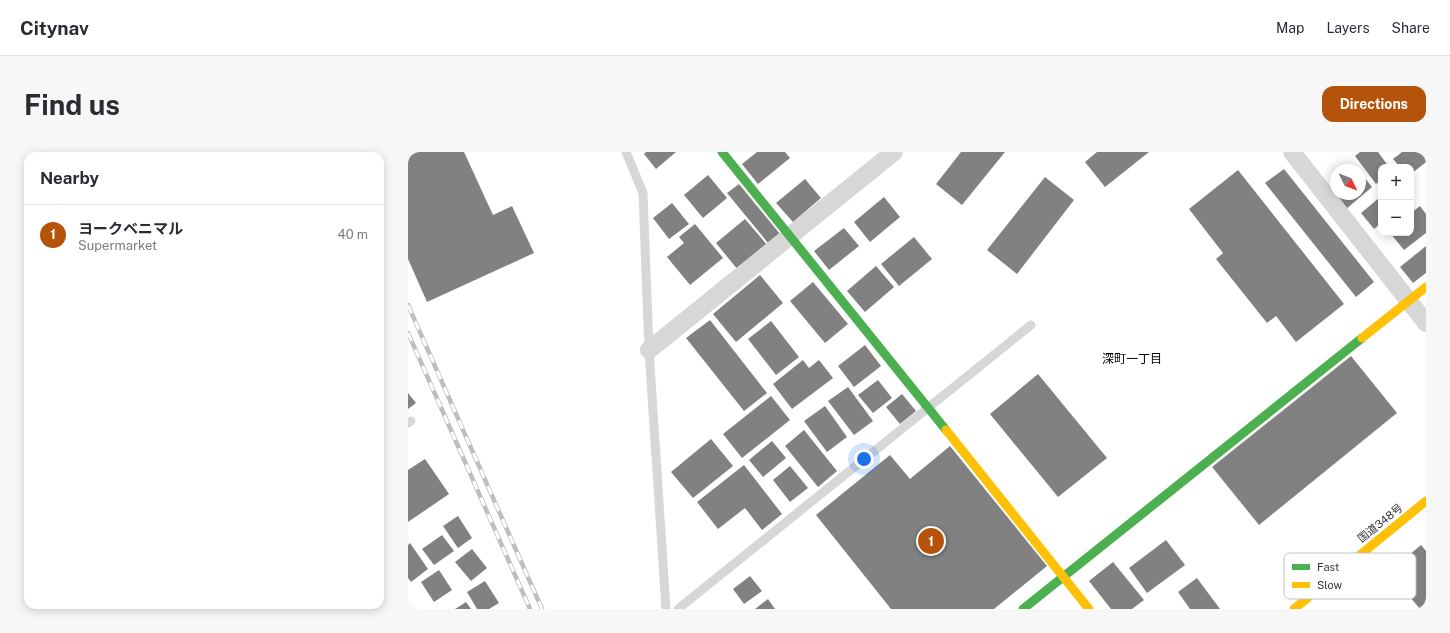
<!DOCTYPE html>
<html lang="en">
<head>
<meta charset="utf-8">
<style>
	body { margin:0; font-family:"Public Sans","Noto Sans JP",sans-serif; background:#f7f7f7; color:#2b2b33 }
	.controls { position:absolute; right:12px; top:12px; display:grid; overflow:hidden; border-radius:8px; box-shadow:0 2px 10px #0003 }
	.controls button { width:36px; height:36px; display:grid; place-items:center; padding:0; border:0; border-bottom:1px solid #e1e1e2; background:#fff; color:#2b2b33; font:20px sans-serif }
	.compass { position:absolute; left:922px; top:12px; width:36px; height:36px; border-radius:50%; background:#fff; box-shadow:0 2px 10px #0003; rotate:133deg }
	.you { position:absolute; left:456px; top:307px; width:14px; height:14px; margin:-10px; border:3px solid #fff; border-radius:50%; background:#1a73e8; box-shadow:0 0 0 6px #1a73e833 }
	.badge { display:grid; place-items:center; width:26px; height:26px; border-radius:50%; background:#b45309; color:#fff; font-size:13px; font-weight:700 }
	.pin { position:absolute; translate:-50% -50%; border:2px solid #fff; box-shadow:0 1px 4px #0006 }
	.list { margin:0; padding:0; list-style:none }
	h2 { display:flex; justify-content:space-between; align-items:center; height:52px; margin:0; padding:0 16px; font-size:17px }
	h2 small { font-size:13px; font-weight:400; color:#7c7c81 }
	.list li { display:grid; grid-template-columns:26px 1fr auto; gap:12px; align-items:center; box-sizing:border-box; height:60px; padding:0 16px; border-top:1px solid #e1e1e2 }
	.list b { display:block; font-size:15px; white-space:nowrap }
	.list p { margin:0; font-size:13px; white-space:nowrap; color:#7c7c81 }
	.list em { font-size:13px; font-style:normal; color:#7c7c81 }
	.map { position:relative; flex:none; width:1018px; height:457px; overflow:hidden; border-radius:12px }
	header { display:flex; align-items:center; gap:24px; box-sizing:border-box; height:56px; padding:0 20px; background:#fff; border-bottom:1px solid #e1e1e2 }
	header strong { font-size:19px }
	nav { display:flex; gap:22px; margin-inline-start:auto; font-size:14px }
	.intro { display:flex; align-items:center; justify-content:space-between; box-sizing:border-box; height:96px; padding:0 24px }
	h1 { margin:0; font-size:28px }
	.button { padding:10px 18px; border-radius:12px; background:#b45309; color:#fff; font-size:14px; font-weight:700 }
	main { display:flex; gap:24px; padding:0 24px }
	aside { flex:1; background:#fff; border-radius:12px; box-shadow:0 2px 10px #0003 }
	.map>svg:first-child { display:block }
</style>
</head>
<body>
<header>
<strong>Citynav</strong>
<nav><a>Map</a><a>Layers</a><a>Share</a></nav>
</header>
<div class="intro"><h1>Find us</h1><a class="button">Directions</a></div>
<main>
<aside>
<h2>Nearby<small></small></h2>
<ul class="list">
<li><span class="badge">1</span><div><b>ヨークベニマル</b><p>Supermarket</p></div><em>40 m</em></li>
</ul>
</aside>
<div class="map">
<svg width="1018" height="457" viewBox="0 0 1018 457">
	<rect width="100%" height="100%" fill="#fff"/>
	<g fill="#818181">
		<polygon points="0,0 56,0 85,63 104,54 126,101 19,150 0,107"/>
		<polygon points="238,0 268,0 248,17 236,2"/>
		<polygon points="349,0 377,0 382,6 350,32 334,12"/>
		<polygon points="553,0 597,0 554,53 528,32"/>
		<polygon points="689,0 741,0 697,35 677,10"/>
		<polygon points="952,0 970,0 981,15 973,15 973,28 968,32 947,4"/>
		<polygon points="994,0 1018,0 1018,10 1003,22 1003,15 992,15 985,7"/>
		<polygon points="876,17 966,130 948,145 857,31"/>
		<polygon points="830,18 936,152 888,190 868,164 859,171 808,107 815,101 781,57"/>
		<polygon points="952,20 964,35 937,58 923,41 928,37 928,42 952,42"/>
		<polygon points="300,23 319,46 295,66 276,43"/>
		<polygon points="637,25 666,48 609,122 579,98"/>
		<polygon points="397,27 413,46 385,70 368,51"/>
		<polygon points="331,32 372,82 360,91 319,41"/>
		<polygon points="476,45 492,65 462,90 446,70"/>
		<polygon points="971,46 973,48 973,71 966,77 953,61"/>
		<polygon points="264,51 281,72 261,87 245,66"/>
		<polygon points="1012,54 1018,62 1018,81 996,98 982,81 1003,81 1003,61"/>
		<polygon points="337,67 360,94 330,118 308,91"/>
		<polygon points="287,72 315,106 282,133 259,105 276,91 271,85"/>
		<polygon points="436,76 451,94 421,118 406,99"/>
		<polygon points="506,85 524,107 491,134 473,112"/>
		<polygon points="1018,94 1018,121 1005,131 992,115"/>
		<polygon points="468,114 486,135 457,160 439,139"/>
		<polygon points="352,123 375,151 328,190 305,162"/>
		<polygon points="405,130 440,172 417,191 382,149"/>
		<polygon points="302,168 359,241 336,259 278,186"/>
		<polygon points="363,169 391,205 368,223 340,187"/>
		<polygon points="457,193 473,214 446,235 430,214"/>
		<polygon points="943,204 989,261 851,373 804,315"/>
		<polygon points="395,208 401,216 411,208 425,226 384,257 365,232"/>
		<polygon points="630,222 699,306 650,345 582,262"/>
		<polygon points="470,228 484,246 465,261 450,243"/>
		<polygon points="440,235 465,269 446,283 420,249"/>
		<polygon points="0,241 8,251 0,257"/>
		<polygon points="494,242 508,259 492,272 478,255"/>
		<polygon points="363,244 382,268 334,306 315,282"/>
		<polygon points="417,254 439,285 419,300 396,269"/>
		<polygon points="396,278 429,319 410,335 377,294"/>
		<polygon points="303,287 325,314 285,346 263,320"/>
		<polygon points="364,289 378,306 355,325 341,308"/>
		<polygon points="542,294 639,414 586,457 483,457 408,363 482,303 502,327"/>
		<polygon points="17,307 41,342 0,370 0,318"/>
		<polygon points="336,313 374,362 354,378 337,356 310,377 289,350"/>
		<polygon points="382,314 400,336 382,350 365,328"/>
		<polygon points="50,364 64,386 50,396 35,374"/>
		<polygon points="34,383 46,399 26,413 14,397"/>
		<polygon points="758,388 777,413 739,441 721,416"/>
		<polygon points="2,391 20,417 3,430 0,426 0,393"/>
		<polygon points="1013,393 1018,399 1018,457 1012,457 981,420"/>
		<polygon points="64,397 79,416 63,429 47,410"/>
		<polygon points="705,410 736,448 724,457 703,457 681,429"/>
		<polygon points="31,418 44,438 26,450 13,430"/>
		<polygon points="342,424 354,439 336,452 325,437"/>
		<polygon points="789,426 812,457 782,457 770,440"/>
		<polygon points="77,429 91,451 81,457 69,457 59,440"/>
		<polygon points="360,447 367,457 347,457"/>
		<polygon points="58,450 63,457 47,457"/>
	</g>
	<g fill="none" stroke-linecap="round" stroke-linejoin="round">
		<g stroke="#d7d7d7" stroke-width="9">
			<polyline points="218,0 235,41 241,198 258,457"/>
			<polyline points="0,271 3,269"/>
			<polyline points="270,457 623,173"/>
		</g>
		<g stroke="#d7d7d7" stroke-width="18">
			<polyline points="884,0 1018,171"/>
			<polyline points="241,198 486,0"/>
		</g>
		<g stroke="#4caf50" stroke-width="9">
			<polyline points="314,0 538,278"/>
			<polyline points="615,457 954,186"/>
		</g>
		<g stroke="#ffc107" stroke-width="9">
			<polyline points="954,186 1018,135"/>
			<polyline points="538,278 681,457"/>
			<polyline points="886,457 1018,349"/>
		</g>
		<defs>
			<g id="rail">
				<polyline points="0,153 134,457"/>
				<polyline points="0,181 122,457"/>
			</g>
		</defs>
		<use href="#rail" stroke="#bebebe" stroke-width="4.5"/>
		<use href="#rail" stroke="#fff" stroke-width="3" stroke-dasharray="9" stroke-linecap="butt"/>
	</g>
	<g text-anchor="middle" stroke-width="4" stroke-linejoin="round" paint-order="stroke">
		<g font-size="11" fill="#333" stroke="#fff">
			<text transform="translate(972 371) rotate(-39)" y="4">国道348号</text>
		</g>
		<g font-size="12" fill="#000" stroke="#fff">
			<text x="724" y="211">深町一丁目</text>
		</g>
	</g>
	<rect x="876" y="401" width="132" height="46" rx="6" fill="#fff" stroke="#c2c2c2" stroke-width="1"/>
	<rect x="884" y="412" width="18" height="6" fill="#4caf50"/>
	<rect x="884" y="430" width="18" height="6" fill="#ffc107"/>
	<g font-size="11" fill="#333">
		<text x="909" y="419">Fast</text>
		<text x="909" y="437">Slow</text>
	</g>
</svg>
<div class="controls">
<button>+</button>
<button>−</button>
</div>
<svg class="compass" viewBox="-18 -18 36 36"><path d="M0-13l5 13h-10z" fill="#e53935"/><path d="M0 13l5-13h-10z" fill="#7c7c81"/></svg>
<div class="you"></div>
<div class="pin badge" style="left:523px;top:389px">1</div>
</div>
</main>
</body>
</html>
